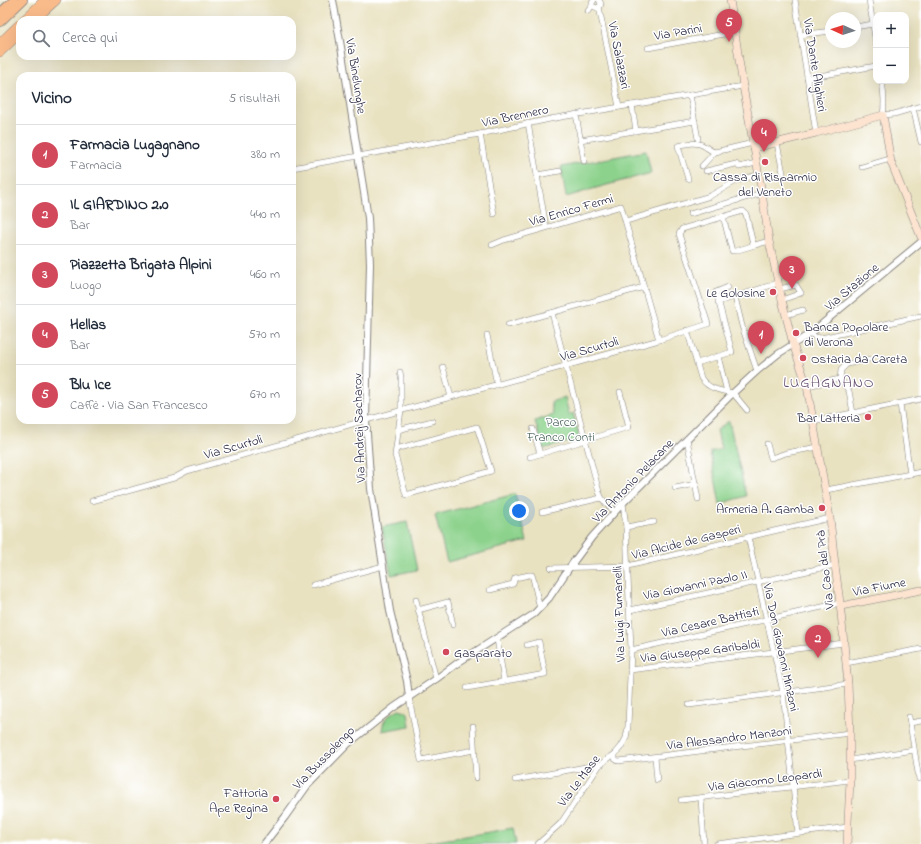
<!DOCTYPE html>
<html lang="it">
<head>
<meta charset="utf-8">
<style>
	body { margin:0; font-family:"Indie Flower",sans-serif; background:#f6f6f7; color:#1f2937 }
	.controls { position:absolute; right:12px; top:12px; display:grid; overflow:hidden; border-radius:8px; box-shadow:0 4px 16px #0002 }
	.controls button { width:36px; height:36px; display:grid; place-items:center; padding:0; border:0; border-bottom:1px solid #e0e1e3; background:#fff; color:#1f2937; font:20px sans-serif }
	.compass { position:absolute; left:825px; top:12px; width:36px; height:36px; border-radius:50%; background:#fff; box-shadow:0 4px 16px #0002; rotate:273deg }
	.you { position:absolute; left:519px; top:511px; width:14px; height:14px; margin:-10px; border:3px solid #fff; border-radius:50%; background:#1a73e8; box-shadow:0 0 0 6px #1a73e833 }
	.badge { display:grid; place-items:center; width:26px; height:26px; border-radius:50%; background:#d1495b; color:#fff; font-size:13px; font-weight:700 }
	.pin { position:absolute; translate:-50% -33px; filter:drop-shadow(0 1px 2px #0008) }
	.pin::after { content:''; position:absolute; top:21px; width:14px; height:12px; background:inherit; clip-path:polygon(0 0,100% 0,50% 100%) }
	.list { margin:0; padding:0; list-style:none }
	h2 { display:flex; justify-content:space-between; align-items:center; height:52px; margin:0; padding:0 16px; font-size:17px }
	h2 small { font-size:13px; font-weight:400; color:#747a83 }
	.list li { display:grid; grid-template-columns:26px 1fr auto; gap:12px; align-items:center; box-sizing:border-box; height:60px; padding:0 16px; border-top:1px solid #e0e1e3 }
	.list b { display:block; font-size:15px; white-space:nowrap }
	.list p { margin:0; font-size:13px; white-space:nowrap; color:#747a83 }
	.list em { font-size:13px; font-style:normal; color:#747a83 }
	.icon { flex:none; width:22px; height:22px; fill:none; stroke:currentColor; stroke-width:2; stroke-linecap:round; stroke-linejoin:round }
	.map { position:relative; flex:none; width:921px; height:844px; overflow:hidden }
	.search { position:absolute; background:#fff; box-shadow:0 4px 16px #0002; left:16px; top:16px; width:280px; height:44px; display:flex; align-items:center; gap:10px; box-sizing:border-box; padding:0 14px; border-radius:12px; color:#747a83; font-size:15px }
	.panel { position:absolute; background:#fff; box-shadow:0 4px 16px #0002; left:16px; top:72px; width:280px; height:352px; border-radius:12px }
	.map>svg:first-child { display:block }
</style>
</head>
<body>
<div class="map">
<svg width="921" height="844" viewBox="0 0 921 844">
	<rect width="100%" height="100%" fill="#fff"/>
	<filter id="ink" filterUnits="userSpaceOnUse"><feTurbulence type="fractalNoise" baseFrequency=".025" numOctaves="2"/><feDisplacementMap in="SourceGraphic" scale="8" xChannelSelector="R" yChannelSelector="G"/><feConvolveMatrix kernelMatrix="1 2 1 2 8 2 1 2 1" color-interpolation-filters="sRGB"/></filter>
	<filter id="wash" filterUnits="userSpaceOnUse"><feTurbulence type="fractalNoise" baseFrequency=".012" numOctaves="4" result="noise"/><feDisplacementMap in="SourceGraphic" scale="16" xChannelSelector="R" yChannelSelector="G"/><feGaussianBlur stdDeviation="0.9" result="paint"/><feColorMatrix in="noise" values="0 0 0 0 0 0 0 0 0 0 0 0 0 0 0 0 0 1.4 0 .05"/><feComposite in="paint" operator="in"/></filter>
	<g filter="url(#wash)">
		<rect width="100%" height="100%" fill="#e9e2c1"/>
		<g fill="#8cd28c" stroke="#577a64">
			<polygon points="646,151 651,173 596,188 566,197 561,167"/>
			<polygon points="565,397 569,415 573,413 579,434 578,438 573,441 543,449 535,421 553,415 551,402"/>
			<polygon points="729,421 746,496 720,504 710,452 721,449 717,430"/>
			<polygon points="515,494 527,541 447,562 435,515"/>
			<polygon points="407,522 417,570 391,575 382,527"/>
			<path d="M399 709 406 711 408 713 410 726 382 731C383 718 389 715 399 709Z"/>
			<polygon points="513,828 516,844 425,844 425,843"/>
		</g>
	</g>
	<g filter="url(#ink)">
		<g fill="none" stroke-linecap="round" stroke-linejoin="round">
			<defs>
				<g id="minor">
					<path d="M594 0 592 3V6L597 8C601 7 602 4 599 0"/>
					<polyline points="795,0 816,133"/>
					<polyline points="869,0 876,44"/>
					<polyline points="599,7 619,107"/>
					<polyline points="588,11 592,6"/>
					<polyline points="855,27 873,24"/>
					<polyline points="800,35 831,31"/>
					<polyline points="648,48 735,32"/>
					<polyline points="807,78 876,66"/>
					<path d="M882 81C884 93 885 103 883 115L894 114 921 106"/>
					<polyline points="690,95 698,139"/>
					<polyline points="632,105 636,131"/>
					<polyline points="913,108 921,142"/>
					<polyline points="576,114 584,161"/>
					<polyline points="528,123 546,227"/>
					<polyline points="480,134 494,214"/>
					<polyline points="580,140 695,121"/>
					<polyline points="777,143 783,173"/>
					<polyline points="702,166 715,152"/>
					<polyline points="862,167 890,159"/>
					<polyline points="292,168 480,134 550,119 743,86"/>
					<polyline points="706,171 736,164 739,167 756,163"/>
					<polyline points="537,175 560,171"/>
					<path d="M688 179 678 146C686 144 696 141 704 146 708 148 710 151 715 152L753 143"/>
					<polyline points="690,214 762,193"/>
					<polyline points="723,216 732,251 735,251 755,245"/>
					<polyline points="626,221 710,196 738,180 758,175"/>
					<polyline points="492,245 504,240 621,206 659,340"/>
					<polyline points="780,289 796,285 801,293 782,300"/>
					<polyline points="735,297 742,326 757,371"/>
					<polyline points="718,302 778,283"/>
					<path d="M552 313 599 492C602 501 608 506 615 512"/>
					<polyline points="786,315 803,310"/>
					<polyline points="508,325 644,287"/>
					<path d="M687 330 701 378C708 389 721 391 733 393L747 410"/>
					<polyline points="811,333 815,337 821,338 921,316"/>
					<polyline points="487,335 497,385"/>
					<polyline points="718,356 727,392"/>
					<polyline points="697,363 732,352 716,292 728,287"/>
					<polyline points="443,367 451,397"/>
					<polyline points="840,379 841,370 847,364 869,359"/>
					<polyline points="807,386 840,379 849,391 853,413"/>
					<polyline points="900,404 910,474"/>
					<polyline points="813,421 921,399"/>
					<polyline points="533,429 540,454"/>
					<polyline points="398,430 432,421"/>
					<polyline points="687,439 698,499"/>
					<polyline points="767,444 771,458 786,453 818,447"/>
					<polyline points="396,449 477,427 491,471 406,495 395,455 401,410 401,377 400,372"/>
					<polyline points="530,457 629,427 620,392"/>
					<polyline points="675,488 696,484"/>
					<polyline points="826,490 921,472"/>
					<polyline points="92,501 174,478 187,471 370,419 565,366 659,340 708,324 679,234 682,229 743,211 746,214 753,244 755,245 769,241"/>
					<polyline points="542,512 601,498"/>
					<polyline points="626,527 654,522"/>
					<polyline points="748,537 783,692 798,833"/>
					<polyline points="551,568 628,566 748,537 830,518"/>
					<polyline points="313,585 383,566"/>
					<polyline points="490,590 513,584 515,578 529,575 532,575 533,578 540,609"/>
					<polyline points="416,600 436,679"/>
					<polyline points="418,610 448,602 453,625"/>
					<polyline points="630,610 835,565"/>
					<polyline points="497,639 504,681"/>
					<polyline points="631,650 840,603"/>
					<polyline points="846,663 921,649"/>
					<polyline points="630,670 844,643"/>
					<polyline points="467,688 545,674 539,642 527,645"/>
					<polyline points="409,697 421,760 474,750"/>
					<polyline points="689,705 848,684"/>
					<polyline points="909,717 919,779"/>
					<polyline points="910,723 921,721"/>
					<polyline points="473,726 476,778"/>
					<polyline points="615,754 615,759 618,761 850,733"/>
					<polyline points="655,757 657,780"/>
					<polyline points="850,760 914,750"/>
					<polyline points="515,780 602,764"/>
					<polyline points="701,798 704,844"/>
					<polyline points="681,800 850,780"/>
					<polyline points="538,844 561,823 599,766 607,759 615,754 621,747 626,738 628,726 631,650 626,527 623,503"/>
					<polyline points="717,844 848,827"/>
				</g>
				<g id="tertiary">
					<polyline points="333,0 341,47 368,218 370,264 366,420 371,489 390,611 407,681 409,697"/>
					<polyline points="264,844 285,817 307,786 348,744 393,708 436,679 459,662 534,614 549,598 569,568 592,537 623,503 733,393 757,371 778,354 811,333 921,242"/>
				</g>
				<g id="secondary">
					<polyline points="730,0 743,86 762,193 769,241 782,300 793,344 807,386 830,518 835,565 840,603 848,684 850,733 850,780 847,844"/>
					<polyline points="754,148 816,133 883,115 891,162 921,237"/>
					<polyline points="841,606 921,590"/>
				</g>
				<g id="trunk">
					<polyline points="0,13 14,0"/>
					<polyline points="0,22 23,0"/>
				</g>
				<g id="motorway">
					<polyline points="24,20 45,0"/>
					<polyline points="34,20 56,0"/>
					<polyline points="0,43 20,24"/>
					<polyline points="0,52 20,33"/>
				</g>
			</defs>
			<use href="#minor" stroke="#86827e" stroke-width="6"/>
			<use href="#tertiary" stroke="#86827e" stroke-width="8"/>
			<use href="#secondary" stroke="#86827e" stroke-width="8"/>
			<use href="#trunk" stroke="#86827e" stroke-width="10"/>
			<use href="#motorway" stroke="#86827e" stroke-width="10"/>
			<use href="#minor" stroke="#fff" stroke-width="5"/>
			<use href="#tertiary" stroke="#fff" stroke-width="6"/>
			<use href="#secondary" stroke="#fde4d1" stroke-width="7"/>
			<use href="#trunk" stroke="#fabb8b" stroke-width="8"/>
			<use href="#motorway" stroke="#fabb8b" stroke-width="9"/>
		</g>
	</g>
	<g fill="#d1495b" stroke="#fff" stroke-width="1.5">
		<circle cx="765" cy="162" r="4"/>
		<circle cx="773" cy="292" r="4"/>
		<circle cx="796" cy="333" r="4"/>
		<circle cx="803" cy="358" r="4"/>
		<circle cx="868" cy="417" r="4"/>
		<circle cx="822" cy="508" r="4"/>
		<circle cx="446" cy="652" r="4"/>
		<circle cx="276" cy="799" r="4"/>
	</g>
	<g text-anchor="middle" stroke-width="3" stroke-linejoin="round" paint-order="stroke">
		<g font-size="13" fill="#22223b" stroke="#fff">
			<text transform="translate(678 31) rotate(-10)" y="5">Via Parini</text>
			<text transform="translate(620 55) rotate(79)" y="5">Via Salazzari</text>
			<text transform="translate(816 65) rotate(81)" y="5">Via Dante Alighieri</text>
			<text transform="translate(357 76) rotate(81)" y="5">Via Binelunghe</text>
			<text transform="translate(515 115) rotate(-12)" y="5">Via Brennero</text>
			<text transform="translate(571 209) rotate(-16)" y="5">Via Enrico Fermi</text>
			<text transform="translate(851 286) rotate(-40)" y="5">Via Stazione</text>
			<text transform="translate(589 348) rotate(-16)" y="5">Via Scurtoli</text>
			<text transform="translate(358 428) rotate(-92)" y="5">Via Andreij Sacharov</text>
			<text transform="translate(233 446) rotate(-16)" y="5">Via Scurtoli</text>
			<text transform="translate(632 480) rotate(-46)" y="5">Via Antonio Pelacane</text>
			<text transform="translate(686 541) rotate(-14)" y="5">Via Alcide de Gasperi</text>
			<text transform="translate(824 570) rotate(-97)" y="5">Via Cao del Prà</text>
			<text transform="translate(695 584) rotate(-12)" y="5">Via Giovanni Paolo II</text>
			<text transform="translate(879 586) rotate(-11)" y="5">Via Fiume</text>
			<text transform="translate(618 614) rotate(-92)" y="5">Via Luigi Fumanelli</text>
			<text transform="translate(710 621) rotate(-13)" y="5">Via Cesare Battisti</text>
			<text transform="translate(782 647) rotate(78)" y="5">Via Don Giovanni Minzoni</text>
			<text transform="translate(700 650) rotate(-7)" y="5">Via Giuseppe Garibaldi</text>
			<text transform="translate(729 737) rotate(-7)" y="5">Via Alessandro Manzoni</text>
			<text transform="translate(323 757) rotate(-46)" y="5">Via Bussolengo</text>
			<text transform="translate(765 779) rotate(-7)" y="5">Via Giacomo Leopardi</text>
			<text transform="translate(578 780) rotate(-53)" y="5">Via Le Mase</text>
		</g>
		<g font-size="13" fill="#22223b" stroke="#fff" text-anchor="end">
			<text x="765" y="181" text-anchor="middle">Cassa di Risparmio<tspan x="765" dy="15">del Veneto</tspan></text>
			<text x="765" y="297">Le Golosine</text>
			<text x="804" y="331" text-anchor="start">Banca Popolare<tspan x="804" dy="15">di Verona</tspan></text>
			<text x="811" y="363" text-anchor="start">Ostaria da Careta</text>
			<text x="860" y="422">Bar Latteria</text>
			<text x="814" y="513">Armeria A. Gamba</text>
			<text x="454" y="657" text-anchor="start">Gasparato</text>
			<text x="268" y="797">Fattoria<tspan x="268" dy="15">Ape Regina</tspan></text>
		</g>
		<g font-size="13" fill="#476057" stroke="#fff">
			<text x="561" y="426">Parco<tspan x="561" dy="15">Franco Conti</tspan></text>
		</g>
		<g font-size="15" letter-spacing="1" fill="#675072" stroke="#fff">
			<text x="829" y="387">LUGAGNANO</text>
		</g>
	</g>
</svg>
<div class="controls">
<button>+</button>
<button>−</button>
</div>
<svg class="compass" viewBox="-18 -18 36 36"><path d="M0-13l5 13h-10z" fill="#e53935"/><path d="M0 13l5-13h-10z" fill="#747a83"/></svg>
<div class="you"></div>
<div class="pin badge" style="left:761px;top:354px">1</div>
<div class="pin badge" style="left:818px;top:658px">2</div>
<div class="pin badge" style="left:792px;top:289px">3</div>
<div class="pin badge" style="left:764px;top:152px">4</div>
<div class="pin badge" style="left:729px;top:42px">5</div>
<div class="search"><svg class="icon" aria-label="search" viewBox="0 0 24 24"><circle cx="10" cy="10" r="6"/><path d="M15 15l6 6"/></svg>Cerca qui</div>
<section class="panel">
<h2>Vicino<small>5 risultati</small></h2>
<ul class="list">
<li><span class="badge">1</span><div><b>Farmacia Lugagnano</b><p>Farmacia</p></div><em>380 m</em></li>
<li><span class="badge">2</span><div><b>IL GIARDINO 2.0</b><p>Bar</p></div><em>440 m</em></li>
<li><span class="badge">3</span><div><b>Piazzetta Brigata Alpini</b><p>Luogo</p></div><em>460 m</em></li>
<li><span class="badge">4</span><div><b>Hellas</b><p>Bar</p></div><em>570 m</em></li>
<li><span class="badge">5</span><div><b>Blu Ice</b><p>Caffè · Via San Francesco</p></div><em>670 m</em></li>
</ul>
</section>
</div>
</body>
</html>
